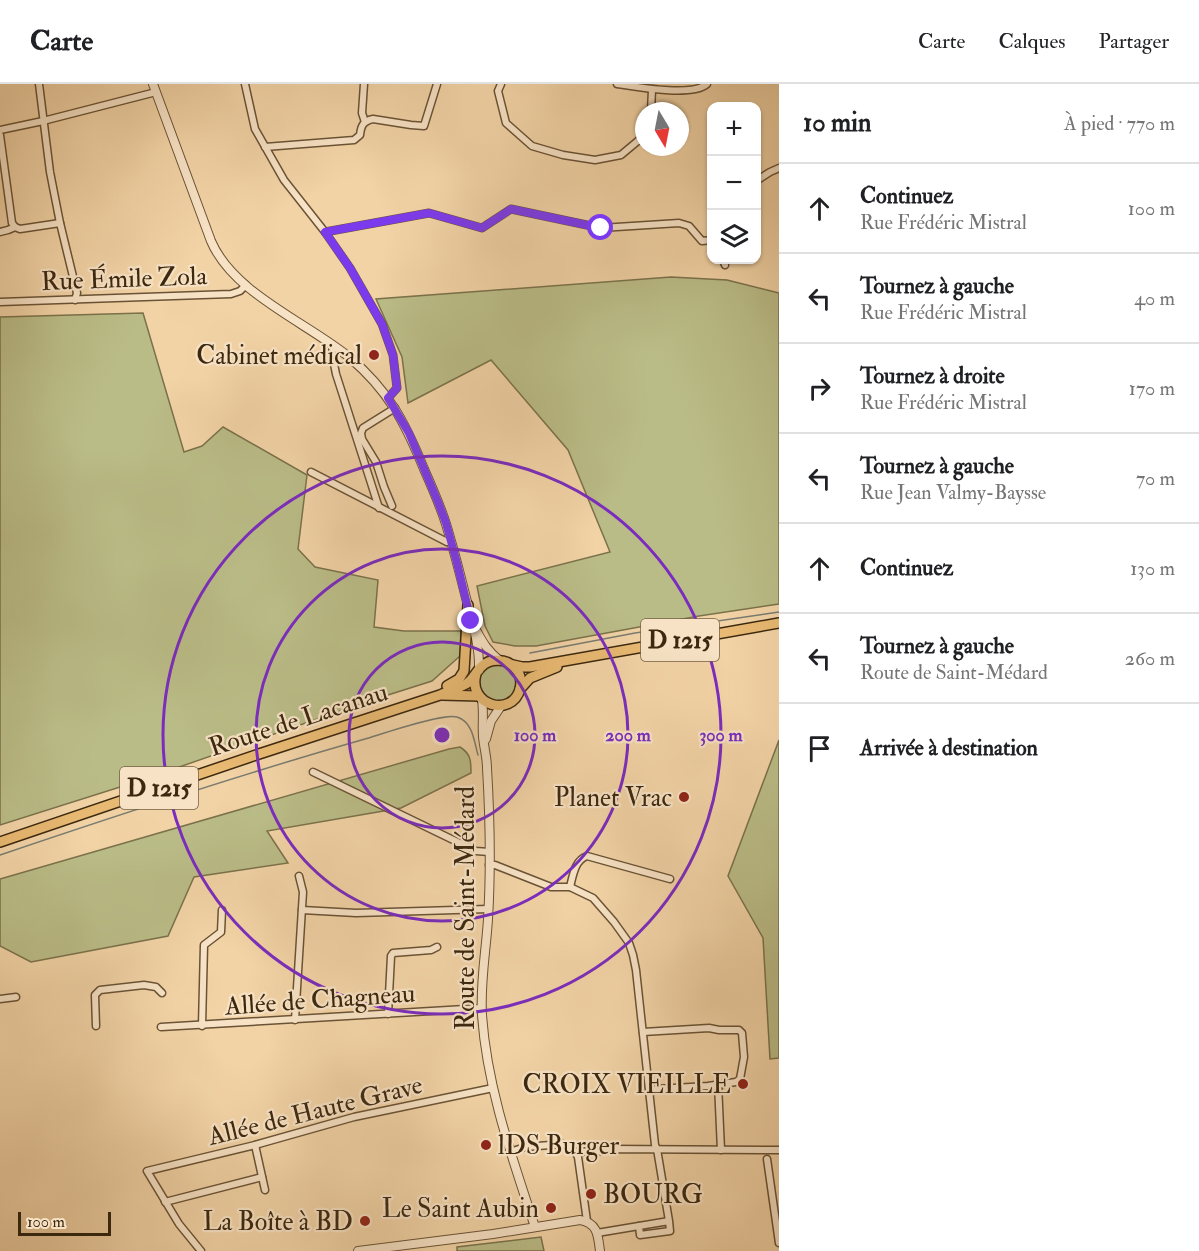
<!DOCTYPE html>
<html lang="fr">
<head>
<meta charset="utf-8">
<style>
	body { margin:0; font-family:"IM FELL Double Pica",serif; background:#f2f2f2; color:#202124 }
	.controls { position:absolute; right:18px; top:18px; display:grid; overflow:hidden; border-radius:12px; box-shadow:0 2px 4px #0004 }
	.controls button { width:54px; height:54px; display:grid; place-items:center; padding:0; border:0; border-bottom:2px solid #e0e0e0; background:#fff; color:#202124; font:30px sans-serif }
	.compass { position:absolute; left:635px; top:18px; width:54px; height:54px; border-radius:50%; background:#fff; box-shadow:0 2px 4px #0004; rotate:170deg }
	.scale { position:absolute; left:18px; bottom:15px; width:93px; box-sizing:border-box; padding-left:6px; border:3px solid #3c280f; border-top:0; font-size:16px; line-height:21px; white-space:nowrap; color:#3c280f; -webkit-text-stroke:4px #f7e2c5; paint-order:stroke }
	.stop { position:absolute; width:18px; height:18px; margin:-14px; border:4px solid #7c3aed; border-radius:50%; background:#fff }
	.stop.end { background:#7c3aed; border-color:#fff; box-shadow:0 2px 6px #0008 }
	.list { margin:0; padding:0; list-style:none }
	h2 { display:flex; justify-content:space-between; align-items:center; height:78px; margin:0; padding:0 24px; font-size:26px }
	h2 small { font-size:20px; font-weight:400; color:#757577 }
	.list li { display:grid; grid-template-columns:39px 1fr auto; gap:18px; align-items:center; box-sizing:border-box; height:90px; padding:0 24px; border-top:2px solid #e0e0e0 }
	.list b { display:block; font-size:22px; white-space:nowrap }
	.list p { margin:0; font-size:20px; white-space:nowrap; color:#757577 }
	.list em { font-size:20px; font-style:normal; color:#757577 }
	.icon { flex:none; width:33px; height:33px; fill:none; stroke:currentColor; stroke-width:2; stroke-linecap:round; stroke-linejoin:round }
	.map { position:relative; flex:none; width:779px; height:1167px; overflow:hidden }
	header { display:flex; align-items:center; gap:36px; box-sizing:border-box; height:84px; padding:0 30px; background:#fff; border-bottom:2px solid #e0e0e0 }
	header strong { font-size:28px }
	nav { display:flex; gap:33px; margin-inline-start:auto; font-size:21px }
	main { display:flex }
	aside { flex:1; background:#fff }
	.map>svg:first-child { display:block }
</style>
</head>
<body>
<header>
<strong>Carte</strong>
<nav><a>Carte</a><a>Calques</a><a>Partager</a></nav>
</header>
<main>
<div class="map">
<svg width="779" height="1167" viewBox="0 0 779 1167">
	<rect width="100%" height="100%" fill="#f2d3a6"/>
	<filter id="stains"><feTurbulence type="fractalNoise" baseFrequency=".00333" numOctaves="4"/><feColorMatrix values="0 0 0 0 .2 0 0 0 0 .09 0 0 0 0 .02 0 0 0 .5 -.17"/></filter>
	<radialGradient id="worn" r=".72"><stop offset=".6" stop-color="#630" stop-opacity="0"/><stop offset="1" stop-color="#630" stop-opacity=".3"/></radialGradient>
	<g fill="#babc87" stroke="#7b724b" stroke-width="1.5">
		<polygon points="671,193 727,196 779,209 779,520 699,532 536,562 515,562 493,558 485,542 477,502 610,468 568,366 491,276 408,319 402,273 376,215"/>
		<polygon points="143,229 184,368 202,362 223,343 307,391 298,465 315,483 378,496 374,543 404,547 461,547 460,572 432,597 369,617 139,697 0,741 0,233"/>
		<circle cx="498" cy="599" r="19"/>
		<polygon points="779,656 779,974 770,975 763,854 728,792"/>
		<path d="M460 663C471 670 471 677 471 689L401 724 267 747 288 779 194 793 168 852 31 878 0 862V795L449 665Z"/>
		<polygon points="541,1153 544,1167 457,1167 457,1163"/>
	</g>
	<g fill="none" stroke-linecap="round" stroke-linejoin="round">
		<g stroke="#797c71" stroke-width="1.5">
			<polyline points="530,569 635,549 779,528"/>
			<path d="M0 771C121 730 242 690 365 655 382 650 443 629 457 633 473 638 474 657 478 671"/>
		</g>
		<defs>
			<g id="minor">
				<polyline points="39,0 50,88 60,139 77,209 75,216"/>
				<polyline points="245,0 255,45 284,96 325,148 350,184 382,240 393,271 397,304 388,314"/>
				<polyline points="364,0 362,29 365,38"/>
				<polyline points="501,0 498,7 506,39 532,62 563,71 595,76 621,71 639,56 644,46"/>
				<path d="M617 0C637 3 692 13 707 0"/>
				<polyline points="651,27 652,6"/>
				<polyline points="0,46 43,37 156,8"/>
				<polyline points="0,51 12,139 15,143 20,145 60,139"/>
				<path d="M265 63 354 56 360 51C361 42 363 37 373 35L411 41 424 42 437 0"/>
				<polyline points="756,97 770,88 779,84"/>
				<polyline points="0,148 8,146 15,143"/>
				<polyline points="325,148 429,129 482,144 511,125 601,144 679,139 689,142 702,157 712,156"/>
				<polyline points="723,176 725,181"/>
				<polyline points="0,218 231,210 240,207 246,201"/>
				<polyline points="333,261 332,270 336,290 379,424"/>
				<polyline points="311,388 447,458 451,458"/>
				<polyline points="392,422 384,403 376,378 362,355 361,349 363,344 395,324"/>
				<polyline points="313,688 476,767 489,768"/>
				<polyline points="489,781 495,781 551,803 570,803 593,814 614,838 629,859 633,871 636,886 655,1061 657,1065 669,1137 670,1147 640,1151 639,1142 669,1137"/>
				<path d="M570 803C573 791 575 776 587 772L670 795"/>
				<polyline points="302,826 356,829 488,825"/>
				<polyline points="0,915 16,913"/>
				<polyline points="388,930 391,872 393,869 431,866 437,863"/>
				<polyline points="295,936 303,808 299,792"/>
				<polyline points="96,942 95,911 100,906 144,901 156,903 162,909"/>
				<polyline points="202,942 204,861 221,848 222,826"/>
				<polyline points="161,943 482,924"/>
				<polyline points="643,948 709,944 719,946 739,946 742,949 744,973 740,995 736,998 708,1002 656,1005 650,1009"/>
				<polyline points="718,1000 721,1066"/>
				<polyline points="255,1061 265,1106"/>
				<polyline points="510,1068 525,1063 563,1060 575,1068 600,1067 609,1065 779,1066"/>
				<polyline points="575,1068 578,1073 587,1137"/>
				<polyline points="767,1075 779,1159"/>
				<polyline points="165,1118 262,1093"/>
				<polyline points="597,1149 639,1142"/>
				<polyline points="201,1167 179,1140 147,1087 255,1061 354,1033 493,1004"/>
			</g>
			<g id="tertiary">
				<path d="M153 0 211 157C233 209 306 238 349 273 388 306 405 338 424 385 432 403 440 421 446 440 453 463 459 486 465 510 471 534 480 561 479 586"/>
				<path d="M476 546C483 559 488 567 499 576"/>
				<path d="M482 616C484 629 482 640 483 653 484 663 487 674 487 684 490 734 491 785 488 835 486 867 480 899 482 931 487 1004 512 1073 535 1143"/>
				<polyline points="486,655 491,637 501,622"/>
				<path d="M358 1167 493 1150 580 1136C598 1139 598 1152 600 1167"/>
			</g>
			<g id="primary">
				<polyline points="513,581 522,583 530,583 779,539"/>
				<polyline points="447,602 459,595 464,587 468,521"/>
				<polyline points="520,605 530,594 557,583"/>
				<polyline points="442,611 479,612"/>
				<path d="M0 758 259 670 440 611C448 607 458 605 466 600 473 596 475 589 481 583 490 574 506 574 515 584 520 589 522 597 520 605 512 634 467 622 476 590"/>
			</g>
		</defs>
		<use href="#minor" stroke="#6a5335" stroke-width="9"/>
		<use href="#tertiary" stroke="#6a5335" stroke-width="10"/>
		<use href="#primary" stroke="#3c280f" stroke-width="12"/>
		<use href="#minor" stroke="#f7e2c5" stroke-width="6"/>
		<use href="#tertiary" stroke="#f7e2c5" stroke-width="8"/>
		<use href="#primary" stroke="#e9ba73" stroke-width="9"/>
	</g>
	<g fill="none" stroke-linecap="round" stroke-linejoin="round">
		<polyline stroke="#7c3aed" stroke-width="8" points="471,537 457,479 446,439 438,418 409,349 388,314 397,304 393,271 382,240 350,184 325,148 429,129 482,144 511,125 601,144"/>
	</g>
	<g fill="none" stroke="#7b2cbf" stroke-width="3">
		<circle cx="442" cy="651" r="93"/>
		<circle cx="442" cy="651" r="186"/>
		<circle cx="442" cy="651" r="279"/>
	</g>
	<g fill="#8f2418" stroke="#f7e2c5" stroke-width="2">
		<circle cx="374" cy="271" r="6"/>
		<circle cx="684" cy="713" r="6"/>
		<circle cx="743" cy="1000" r="6"/>
		<circle cx="486" cy="1061" r="6"/>
		<circle cx="591" cy="1110" r="6"/>
		<circle cx="551" cy="1124" r="6"/>
		<circle cx="365" cy="1137" r="6"/>
	</g>
	<g text-anchor="middle" stroke-width="4.5" stroke-linejoin="round" paint-order="stroke">
		<g fill="#f7e2c5" stroke="#746046" stroke-width="1.5">
			<rect x="641" y="535" width="78" height="42" rx="4.5"/>
			<rect x="120" y="683" width="78" height="42" rx="4.5"/>
		</g>
		<g font-size="24" font-weight="bold" fill="#3c280f">
			<text x="680" y="564">D 1215</text>
			<text x="159" y="712">D 1215</text>
		</g>
		<g font-size="26" fill="#3c280f" stroke="#f7e2c5">
			<text transform="translate(124 194) rotate(-2)" y="9">Rue Émile Zola</text>
			<text transform="translate(298 635) rotate(-18)" y="9">Route de Lacanau</text>
			<text transform="translate(465 824) rotate(-90)" y="9">Route de Saint-Médard</text>
			<text transform="translate(320 915) rotate(-4)" y="9">Allée de Chagneau</text>
			<text transform="translate(315 1026) rotate(-14)" y="9">Allée de Haute Grave</text>
		</g>
		<g font-size="26" fill="#3c280f" stroke="#f7e2c5" text-anchor="end">
			<text x="362" y="280">Cabinet médical</text>
			<text x="672" y="722">Planet Vrac</text>
			<text x="731" y="1009">CROIX VIEILLE</text>
			<text x="498" y="1070" text-anchor="start">lDS Burger</text>
			<text x="603" y="1119" text-anchor="start">BOURG</text>
			<text x="539" y="1133">Le Saint Aubin</text>
			<text x="353" y="1146">La Boîte à BD</text>
		</g>
	</g>
	<circle cx="442" cy="651" r="9" fill="#7b2cbf" stroke="#f7e2c5" stroke-width="3"/>
	<g font-size="18" text-anchor="middle" font-weight="bold" fill="#7b2cbf" stroke="#f7e2c5" stroke-width="4.5" stroke-linejoin="round" paint-order="stroke">
		<text x="535" y="657">100 m</text>
		<text x="628" y="657">200 m</text>
		<text x="721" y="657">300 m</text>
	</g>
	<rect width="100%" height="100%" filter="url(#stains)"/>
	<rect width="100%" height="100%" fill="url(#worn)"/>
</svg>
<div class="controls">
<button>+</button>
<button>−</button>
<button><svg class="icon" aria-label="layers" viewBox="0 0 24 24"><path d="M12 4l9 5-9 5-9-5zM3 14l9 5 9-5"/></svg></button>
</div>
<svg class="compass" viewBox="-18 -18 36 36"><path d="M0-13l5 13h-10z" fill="#e53935"/><path d="M0 13l5-13h-10z" fill="#757577"/></svg>
<div class="scale">100 m</div>
<div class="stop" style="left:601px;top:144px"></div>
<div class="stop end" style="left:471px;top:537px"></div>
</div>
<aside>
<h2>10 min<small>À pied · 770 m</small></h2>
<ul class="list">
<li><svg class="icon" aria-label="ahead" viewBox="0 0 24 24"><path d="M12 20V5M6 11l6-6 6 6"/></svg><div><b>Continuez</b><p>Rue Frédéric Mistral</p></div><em>100 m</em></li>
<li><svg class="icon" aria-label="left" viewBox="0 0 24 24"><path d="M17 20v-9H6M10 6l-5 5 5 5"/></svg><div><b>Tournez à gauche</b><p>Rue Frédéric Mistral</p></div><em>40 m</em></li>
<li><svg class="icon" aria-label="right" viewBox="0 0 24 24"><path d="M7 20v-9h11M14 6l5 5-5 5"/></svg><div><b>Tournez à droite</b><p>Rue Frédéric Mistral</p></div><em>170 m</em></li>
<li><svg class="icon" aria-label="left" viewBox="0 0 24 24"><path d="M17 20v-9H6M10 6l-5 5 5 5"/></svg><div><b>Tournez à gauche</b><p>Rue Jean Valmy-Baysse</p></div><em>70 m</em></li>
<li><svg class="icon" aria-label="ahead" viewBox="0 0 24 24"><path d="M12 20V5M6 11l6-6 6 6"/></svg><div><b>Continuez</b></div><em>130 m</em></li>
<li><svg class="icon" aria-label="left" viewBox="0 0 24 24"><path d="M17 20v-9H6M10 6l-5 5 5 5"/></svg><div><b>Tournez à gauche</b><p>Route de Saint-Médard</p></div><em>260 m</em></li>
<li><svg class="icon" aria-label="arrive" viewBox="0 0 24 24"><path d="M6 21V4h12l-3 4 3 4H6"/></svg><div><b>Arrivée à destination</b></div></li>
</ul>
</aside>
</main>
</body>
</html>
